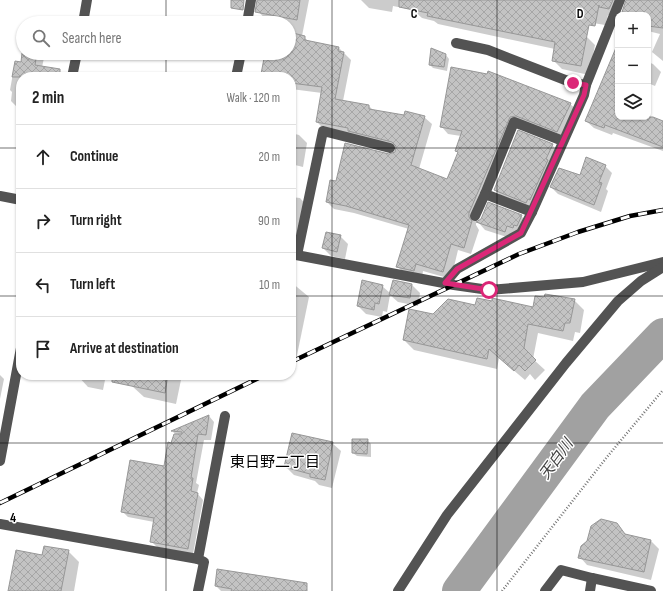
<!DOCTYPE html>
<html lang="en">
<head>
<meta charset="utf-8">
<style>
	body { margin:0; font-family:"Sofia Sans Condensed","Noto Sans JP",sans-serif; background:#f6f6f6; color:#222 }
	.controls { position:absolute; right:12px; top:12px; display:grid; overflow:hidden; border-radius:8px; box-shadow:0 1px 3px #0004 }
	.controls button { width:36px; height:36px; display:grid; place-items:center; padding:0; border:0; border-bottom:1px solid #e0e0e0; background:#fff; color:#222; font:20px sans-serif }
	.stop { position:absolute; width:12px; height:12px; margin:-9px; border:3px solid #db2777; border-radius:50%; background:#fff }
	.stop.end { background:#db2777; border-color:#fff; box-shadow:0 1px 4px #0008 }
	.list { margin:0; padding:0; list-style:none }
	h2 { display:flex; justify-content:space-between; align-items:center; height:52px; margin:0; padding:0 16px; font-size:17px }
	h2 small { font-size:13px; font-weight:400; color:#767676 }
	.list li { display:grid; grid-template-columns:26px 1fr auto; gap:12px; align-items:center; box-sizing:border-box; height:64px; padding:0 16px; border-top:1px solid #e0e0e0 }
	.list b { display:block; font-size:15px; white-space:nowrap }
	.list em { font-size:13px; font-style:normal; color:#767676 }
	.icon { flex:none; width:22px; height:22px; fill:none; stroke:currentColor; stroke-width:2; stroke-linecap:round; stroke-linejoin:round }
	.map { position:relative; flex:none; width:663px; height:591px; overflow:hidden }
	.search { position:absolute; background:#fff; box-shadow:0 1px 3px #0004; left:16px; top:16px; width:280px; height:44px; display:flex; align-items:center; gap:10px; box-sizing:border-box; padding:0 14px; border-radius:22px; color:#767676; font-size:15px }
	.panel { position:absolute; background:#fff; box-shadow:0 1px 3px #0004; left:16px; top:72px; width:280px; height:308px; border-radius:16px }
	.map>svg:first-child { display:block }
</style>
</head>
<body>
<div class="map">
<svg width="663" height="591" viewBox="0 0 663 591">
	<defs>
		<pattern id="building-cross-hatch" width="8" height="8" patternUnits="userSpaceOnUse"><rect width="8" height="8" fill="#c3c3c3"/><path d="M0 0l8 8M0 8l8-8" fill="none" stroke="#a6a6a6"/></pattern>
	</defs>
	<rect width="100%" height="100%" fill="#fff"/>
	<g fill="#0003">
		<polygon points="261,0 309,0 302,36 311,43 339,48 351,60 343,101 369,106 374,111 405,116 424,117 432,124 419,169 448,181 459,153 456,151 461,136 448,134 441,126 570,104 578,111 565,139 517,124 476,221 476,225 479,230 471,254 458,250 451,279 423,271 422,278 405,274 398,267 409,229 354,213 334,209 327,202 337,182 395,154 397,148 324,129 317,122 322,93 291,89 291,91 291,77 264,77 262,74 266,53 289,53 289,23 272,23 273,21 266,20 259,12"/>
		<polygon points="361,0 617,0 613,16 608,15 605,25 540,14 586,36 595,45 589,75 562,69 553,60 555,49 438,24 434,21 422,18 413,10 393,6 392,12 369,8"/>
		<polygon points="637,0 663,1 663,61 652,52 660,34 648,31 648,15 635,15"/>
		<polygon points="23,53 45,53 40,77 21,77 21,108 17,107 11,101 12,92 10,90 15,62 21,63"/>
		<polygon points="618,53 618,117 648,116 663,122 663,151 613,133 612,135 594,128 586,121"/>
		<polygon points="446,55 449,59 447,71 433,68 430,65"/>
		<polygon points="648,62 653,64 661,72 655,86 648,83"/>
		<polygon points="291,133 299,135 307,143 303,167 291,164"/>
		<polygon points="552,145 560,153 534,210 503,198 495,190"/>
		<polygon points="605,166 612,173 606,189 608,191 601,212 558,194 551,187"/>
		<polygon points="291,197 300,198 307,206 299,250 291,249"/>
		<polygon points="521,216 529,224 513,239 485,230 478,222"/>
		<polygon points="340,236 348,244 345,259 331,256 323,248"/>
		<polygon points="291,282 309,297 296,360 291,360"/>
		<polygon points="412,285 420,293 418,306 398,302 390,295 387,312 383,311 382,317 366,314 358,306 382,286 390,293"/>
		<polygon points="545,295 574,300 584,310 580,333 575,332 573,341 538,333 533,359 545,370 535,380 530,374 525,380 499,358 497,369 414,350 404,340 433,316 476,307 534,309 545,298"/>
		<polygon points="0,375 4,379 0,399"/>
		<polygon points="77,375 106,375 103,390 88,387"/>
		<polygon points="130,375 182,375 176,404 144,397 132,386"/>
		<polygon points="217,375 242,375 242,378"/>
		<polygon points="209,416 214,422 211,440 204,440 196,483 199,485 197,493 203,500 193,554 157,547 151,541 154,522 128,517 122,511 165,467 171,444 177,435 173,432"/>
		<polygon points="367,440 371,444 371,457 357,456 353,453"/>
		<polygon points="332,443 341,451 332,488 319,485 315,481 294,475 285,466"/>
		<polygon points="616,524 627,536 651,541 659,549 651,580 587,565 580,557"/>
		<polygon points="68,551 79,562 74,591 9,591 43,556"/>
		<polygon points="216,586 294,591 221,591"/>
	</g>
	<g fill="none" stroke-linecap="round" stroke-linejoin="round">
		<polyline stroke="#a1a1a1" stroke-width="34" points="459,591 595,406 663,335"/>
	</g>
	<g fill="url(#building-cross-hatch)" stroke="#979797">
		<polygon points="231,0 244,0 243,10 231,8"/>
		<polygon points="257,0 300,0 297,20 255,12"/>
		<polygon points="399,0 613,0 609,9 599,7 599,5 595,26 589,25 581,66 552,61 555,42 427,16 428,13 399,7"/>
		<polygon points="626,0 663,0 663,28 648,26 648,15 622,12"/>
		<polygon points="289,32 305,36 305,40 339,47 338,51 344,52 335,99 369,105 369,109 404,115 405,111 425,116 411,165 447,179 458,152 455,151 462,131 440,127 451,67 487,74 488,71 571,103 557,132 516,116 510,117 469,213 469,217 472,221 464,248 451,244 443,272 416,264 414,271 396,267 409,225 346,206 326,202 330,180 336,181 345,143 389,154 395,152 396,146 392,142 348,131 348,128 316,122 322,87 291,83 291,77 276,77 261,74 265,53 289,53"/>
		<polygon points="618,43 618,117 653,117 663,121 663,147 605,125 604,128 585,121"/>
		<polygon points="431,48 446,54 444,67 429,65"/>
		<polygon points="22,53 37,53 35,65 60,69 60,77 12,77 15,61 21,62"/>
		<polygon points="518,130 553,144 546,159 548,160 530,200 528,199 526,203 494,190"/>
		<polygon points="586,157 606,165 599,182 602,183 594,205 550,187 559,168 580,175"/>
		<polygon points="488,202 522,215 517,226 514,225 513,228 507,226 505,232 476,222 481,219"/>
		<polygon points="326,232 341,235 337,252 322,248"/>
		<polygon points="362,280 383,285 379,304 375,303 374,310 357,306"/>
		<polygon points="393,280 412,284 410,298 389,295"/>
		<polygon points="545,294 575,299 570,323 565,323 563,331 528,324 524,348 536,360 525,371 519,365 514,371 489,349 487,359 403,340 409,309 433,314 448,299 475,305 477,298 492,301 492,298 533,307 535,296 544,297"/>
		<polygon points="112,375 168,375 165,393 112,382"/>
		<polygon points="209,415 206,435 198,434 191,478 193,478 191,491 198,493 188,549 150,542 154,518 121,512 130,460 164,466 168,442 171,443 174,434 182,434 182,432 171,431"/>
		<polygon points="292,433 333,442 325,480 310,477 310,474 284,467"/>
		<polygon points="352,439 368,439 367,454 352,453"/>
		<polygon points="601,519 617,523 625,534 651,540 644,572 578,558 581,546 587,541 591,526"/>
		<polygon points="44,546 69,550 61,591 8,591 16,550 42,555"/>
		<polygon points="217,569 307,583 307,591 231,591 232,589 215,586"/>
	</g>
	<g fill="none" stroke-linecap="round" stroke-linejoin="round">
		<polyline stroke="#757575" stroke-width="2.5" stroke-dasharray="1 2" stroke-linecap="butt" points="502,591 607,457 663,390"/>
		<g stroke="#535353" stroke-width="10">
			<polyline points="83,23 87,0"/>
			<polyline points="247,23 251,0"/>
			<polyline points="456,43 488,50 573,83 586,85"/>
			<polyline points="72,77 77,53"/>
			<polyline points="236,77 241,53"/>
			<polyline points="563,141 514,122 485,194 532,212 584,95 586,85 620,0"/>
			<polyline points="0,196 21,200"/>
			<polyline points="475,216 485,194"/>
			<polyline points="291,254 454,285 489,290 583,282 663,262"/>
			<polyline points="297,255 323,131 390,148"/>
			<polyline points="445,283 457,269 521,233 532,212"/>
			<polyline points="0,461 21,348"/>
			<polyline points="0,524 198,559"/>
			<polyline points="198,591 204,562 198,559 225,416"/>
			<polyline points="398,591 447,515 566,363 618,301 641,281 663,267"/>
			<polyline points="545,591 561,570 592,578"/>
			<polyline points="590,591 592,578 651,591"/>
		</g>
		<defs>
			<g id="rail">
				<polyline points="291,362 519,254 578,232 630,216 663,210"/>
				<polyline points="0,503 265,375"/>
			</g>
		</defs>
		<use href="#rail" stroke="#000" stroke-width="4.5"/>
		<use href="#rail" stroke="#fff" stroke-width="3" stroke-dasharray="9" stroke-linecap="butt"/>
	</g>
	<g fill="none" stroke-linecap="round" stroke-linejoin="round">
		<polyline stroke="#db2777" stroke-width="5" points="489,290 445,283 457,269 521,233 584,95 586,85 573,83"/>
	</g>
	<path fill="none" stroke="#000" stroke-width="1" stroke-opacity="0.55" d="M166 0V23M332 0V591M497 0V591M166 53V77M0 148H21M291 148H663M0 296H21M291 296H663M166 375V591M0 443H663"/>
	<g text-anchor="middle" stroke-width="3" stroke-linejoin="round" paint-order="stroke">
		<g font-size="15" font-style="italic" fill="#424242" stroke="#fff">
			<text transform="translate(556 459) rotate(-54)" y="5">天白川</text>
		</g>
		<g font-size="15" fill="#000" stroke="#fff">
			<text x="275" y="467">東日野二丁目</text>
		</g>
	</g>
	<g font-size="13" text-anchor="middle" font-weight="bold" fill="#000" stroke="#fff" stroke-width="3" stroke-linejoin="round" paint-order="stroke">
		<text x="414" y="18">C</text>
		<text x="580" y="18">D</text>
		<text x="13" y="522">4</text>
	</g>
</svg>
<div class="controls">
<button>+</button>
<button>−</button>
<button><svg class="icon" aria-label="layers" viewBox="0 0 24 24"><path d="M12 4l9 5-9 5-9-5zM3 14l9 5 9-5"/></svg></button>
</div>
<div class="stop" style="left:489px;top:290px"></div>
<div class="stop end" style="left:573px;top:83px"></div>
<div class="search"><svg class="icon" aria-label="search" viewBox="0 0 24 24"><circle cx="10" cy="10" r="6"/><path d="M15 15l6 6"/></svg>Search here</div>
<section class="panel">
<h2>2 min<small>Walk · 120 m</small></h2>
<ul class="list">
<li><svg class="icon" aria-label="ahead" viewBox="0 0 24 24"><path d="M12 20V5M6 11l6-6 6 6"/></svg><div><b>Continue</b></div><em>20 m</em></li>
<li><svg class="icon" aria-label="right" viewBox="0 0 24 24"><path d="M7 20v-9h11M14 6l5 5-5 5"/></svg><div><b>Turn right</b></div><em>90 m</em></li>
<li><svg class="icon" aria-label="left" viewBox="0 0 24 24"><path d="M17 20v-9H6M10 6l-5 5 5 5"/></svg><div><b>Turn left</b></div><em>10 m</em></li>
<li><svg class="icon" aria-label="arrive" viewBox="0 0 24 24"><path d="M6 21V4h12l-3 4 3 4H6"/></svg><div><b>Arrive at destination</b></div></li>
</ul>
</section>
</div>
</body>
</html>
